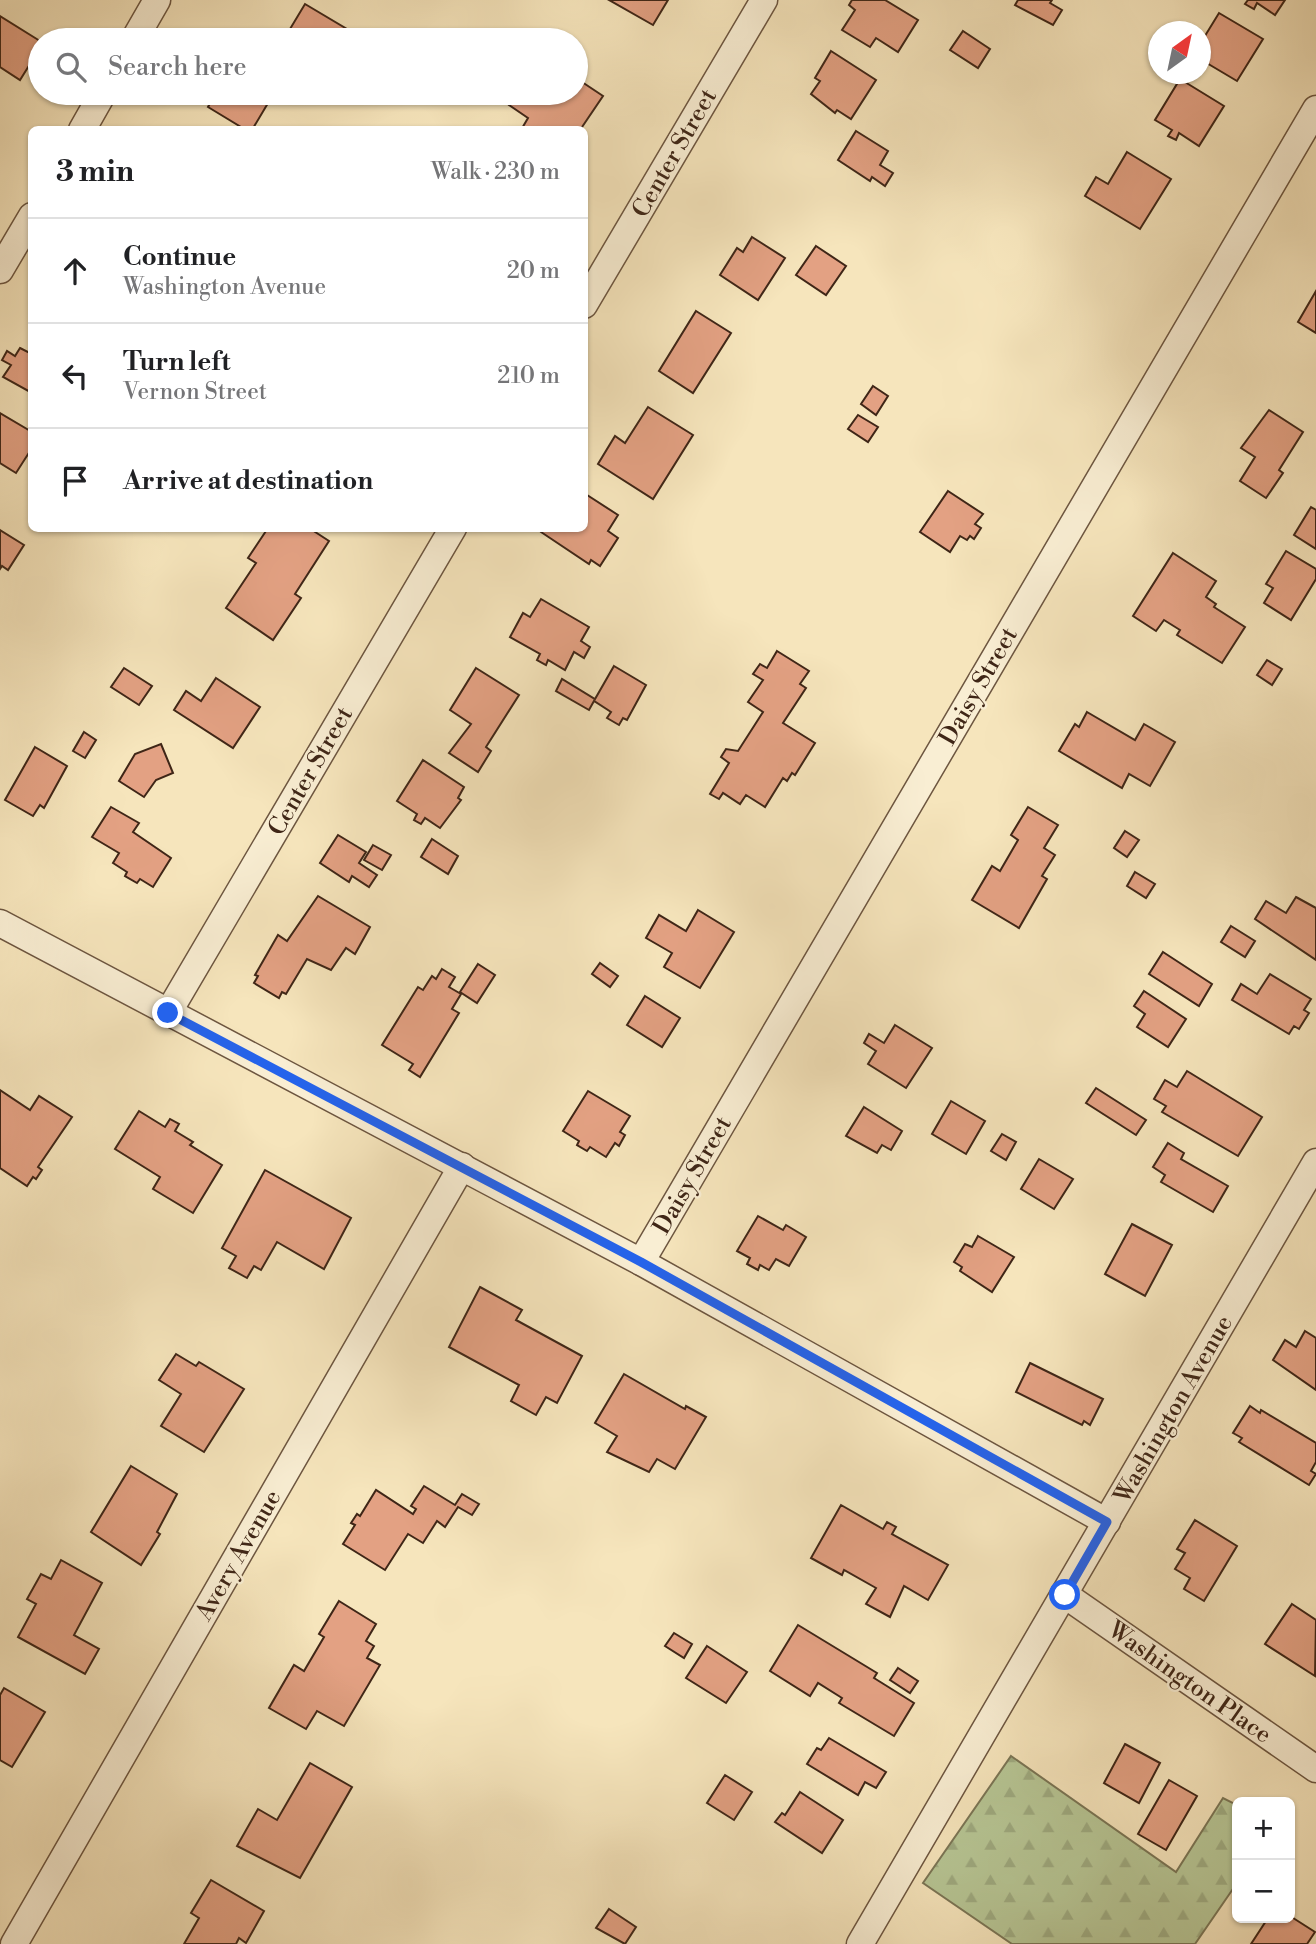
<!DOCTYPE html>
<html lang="en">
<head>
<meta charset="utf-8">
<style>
	body { margin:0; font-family:"Libre Bodoni",serif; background:#f2f2f2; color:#202124 }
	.controls { position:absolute; right:21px; bottom:21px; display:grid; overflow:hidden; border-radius:10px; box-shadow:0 2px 5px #0004 }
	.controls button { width:63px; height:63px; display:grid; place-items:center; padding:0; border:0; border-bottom:2px solid #e0e0e0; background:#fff; color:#202124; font:35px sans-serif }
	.compass { position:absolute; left:1148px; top:21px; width:63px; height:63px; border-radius:50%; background:#fff; box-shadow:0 2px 5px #0004; rotate:33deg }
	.stop { position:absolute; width:21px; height:21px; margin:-16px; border:5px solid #2563eb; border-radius:50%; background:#fff }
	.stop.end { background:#2563eb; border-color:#fff; box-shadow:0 2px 7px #0008 }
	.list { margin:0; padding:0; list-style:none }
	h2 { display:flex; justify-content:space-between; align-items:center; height:91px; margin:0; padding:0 28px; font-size:30px }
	h2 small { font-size:23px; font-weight:400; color:#757577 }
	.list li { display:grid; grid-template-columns:46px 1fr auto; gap:21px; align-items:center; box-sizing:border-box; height:105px; padding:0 28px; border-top:2px solid #e0e0e0 }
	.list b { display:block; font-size:26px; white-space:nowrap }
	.list p { margin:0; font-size:23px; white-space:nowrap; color:#757577 }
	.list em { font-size:23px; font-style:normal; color:#757577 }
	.icon { flex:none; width:38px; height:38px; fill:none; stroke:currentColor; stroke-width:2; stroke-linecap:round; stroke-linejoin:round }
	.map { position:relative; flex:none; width:1316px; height:1944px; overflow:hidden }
	.search { position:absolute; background:#fff; box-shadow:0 2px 5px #0004; left:28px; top:28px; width:560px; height:77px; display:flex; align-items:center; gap:18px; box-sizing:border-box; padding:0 24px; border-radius:38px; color:#757577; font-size:26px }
	.panel { position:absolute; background:#fff; box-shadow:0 2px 5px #0004; left:28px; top:126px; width:560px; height:406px; border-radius:10px }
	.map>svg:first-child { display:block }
</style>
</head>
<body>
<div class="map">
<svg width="1316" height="1944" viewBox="0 0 1316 1944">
	<defs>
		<pattern id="forest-firs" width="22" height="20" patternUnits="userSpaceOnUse" patternTransform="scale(1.75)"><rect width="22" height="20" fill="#b7c695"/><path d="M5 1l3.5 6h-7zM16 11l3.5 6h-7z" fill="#9eaa80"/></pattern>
	</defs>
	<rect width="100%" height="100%" fill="#f6e5bc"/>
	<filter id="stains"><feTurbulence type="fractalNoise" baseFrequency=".00286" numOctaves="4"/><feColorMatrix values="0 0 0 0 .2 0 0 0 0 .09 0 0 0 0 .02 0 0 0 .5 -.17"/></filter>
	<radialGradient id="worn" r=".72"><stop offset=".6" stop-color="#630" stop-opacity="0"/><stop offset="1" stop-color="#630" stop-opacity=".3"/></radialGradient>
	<polygon fill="url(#forest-firs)" stroke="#7b7656" stroke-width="2" points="1011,1756 1176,1872 1223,1798 1237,1805 1237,1883 1195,1944 1012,1944 923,1883"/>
	<g fill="#e3a183" stroke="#3f2617" stroke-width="2">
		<polygon points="609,0 668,0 653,25"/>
		<polygon points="852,0 885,0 918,20 898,52 876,38 870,47 842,30 855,10 849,5"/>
		<polygon points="1018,0 1052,0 1050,3 1062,10 1053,25 1015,5"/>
		<polygon points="1248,0 1285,0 1275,15 1257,3 1254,9 1245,4"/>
		<polygon points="305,4 362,38 360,40 284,39"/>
		<polygon points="1219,13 1263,39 1237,81 1200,59 1200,44"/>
		<polygon points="0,16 40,41 33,55 39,59 33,67 30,64 20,80 0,67"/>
		<polygon points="963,31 990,49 978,68 950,50"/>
		<polygon points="831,51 876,80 851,119 837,110 835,113 811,94 820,81 815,78"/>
		<polygon points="576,78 603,96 580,130 521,130 528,118 509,105 517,93 576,93"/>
		<polygon points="1180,79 1224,106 1199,146 1179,133 1176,140 1168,136 1172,130 1155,120"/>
		<polygon points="216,93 274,93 252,130 246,130 208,107"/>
		<polygon points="856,131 888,151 880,165 893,173 885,186 872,177 870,181 838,160"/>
		<polygon points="1127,152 1171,179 1140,229 1085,196 1096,177 1108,184"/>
		<polygon points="752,237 785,258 758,300 720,275 737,248 743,252"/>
		<polygon points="816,246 846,266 826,295 796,275"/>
		<polygon points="1316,291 1316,333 1298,322"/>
		<polygon points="696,311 731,333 693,393 659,371"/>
		<polygon points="20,348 32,354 32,393 3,377 11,365 2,360 7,351 15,356"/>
		<polygon points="873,386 888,396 876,415 861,404"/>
		<polygon points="648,407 693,435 653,499 598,464 615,436 625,443"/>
		<polygon points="1269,410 1303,432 1279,470 1283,473 1266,498 1240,481 1255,457 1241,448"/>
		<polygon points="0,413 32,432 32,448 16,473 0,463"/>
		<polygon points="858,415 878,427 868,442 848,429"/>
		<polygon points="948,491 983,514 975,524 981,528 974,539 970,536 967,540 960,536 950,552 920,532"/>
		<polygon points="584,493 618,515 608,531 618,538 600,566 591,560 589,564 541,532 543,528 584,528"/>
		<polygon points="1311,507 1316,510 1316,549 1294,535"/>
		<polygon points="268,528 309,528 329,541 295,594 301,598 273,640 226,608 256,563 248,558"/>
		<polygon points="0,530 24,545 8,570 2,566 0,569"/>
		<polygon points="1286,551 1316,569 1316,579 1291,620 1264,603 1273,588 1266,584"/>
		<polygon points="1173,553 1216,581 1206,597 1216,604 1214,607 1245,627 1222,663 1177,635 1180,630 1164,620 1156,631 1133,616"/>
		<polygon points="541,599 589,627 581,641 590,647 584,658 574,652 565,670 548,660 546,665 537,660 540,654 510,637 523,613 530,617"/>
		<polygon points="777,651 809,671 800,684 806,688 783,723 815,743 795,775 792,773 787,781 783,778 765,807 746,795 740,804 723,793 719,799 710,794 729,763 721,757 726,749 738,751 763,712 748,702 763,680 753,674 760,664 767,668"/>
		<polygon points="1267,660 1282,669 1272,685 1257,675"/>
		<polygon points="614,666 646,685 627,720 623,718 619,725 607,718 611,712 594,701 589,710 556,691 562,679 595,699"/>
		<polygon points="124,668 152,686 139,705 111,687"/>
		<polygon points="476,668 519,695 486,747 491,751 478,772 449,753 471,724 450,710"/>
		<polygon points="216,678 260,707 233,748 174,710 186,691 201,701"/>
		<polygon points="1087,712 1135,740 1144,724 1175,742 1150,786 1129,774 1122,788 1059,751 1075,724 1079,727"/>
		<polygon points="84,732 96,740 85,758 73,751"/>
		<polygon points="161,744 173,773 156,780 144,797 119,781 135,754"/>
		<polygon points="35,747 67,766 44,808 40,805 33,816 5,800"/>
		<polygon points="423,760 464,787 458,798 461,800 440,828 425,818 421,824 414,820 417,814 397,801"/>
		<polygon points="111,807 139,823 133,832 171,858 153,887 140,879 137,883 125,876 127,872 113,863 119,853 92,837"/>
		<polygon points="1028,807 1058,825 1044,848 1055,855 1042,876 1047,879 1019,928 972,900 992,866 1000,871 1018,840 1011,835"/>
		<polygon points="1125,831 1139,840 1127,857 1114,848"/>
		<polygon points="338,835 366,852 359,863 377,875 369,887 352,876 349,882 320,863"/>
		<polygon points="432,839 458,856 448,874 421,857"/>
		<polygon points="373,845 391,855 382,870 364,860"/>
		<polygon points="1135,872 1155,884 1146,898 1127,886"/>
		<polygon points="318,896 370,927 355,954 346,948 331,970 307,959 286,994 282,992 279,998 254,983 258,976 255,975 278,935 287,941"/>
		<polygon points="1296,897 1316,908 1316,960 1255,919 1266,901 1286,913"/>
		<polygon points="698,910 734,932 700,988 664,967 672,953 646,938 659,915 686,931"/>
		<polygon points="1231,926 1255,941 1245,957 1221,942"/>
		<polygon points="1163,952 1212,984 1199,1006 1149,974"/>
		<polygon points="600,963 618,976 610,987 592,974"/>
		<polygon points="478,964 495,975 477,1003 460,992"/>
		<polygon points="442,969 455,977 449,987 461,994 452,1009 459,1013 420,1077 409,1070 413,1064 382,1045 418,987 423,990 432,976 436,979"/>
		<polygon points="1270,974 1311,999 1304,1010 1309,1013 1299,1029 1294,1026 1289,1034 1232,1000 1241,984 1257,994"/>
		<polygon points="1144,991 1186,1019 1168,1047 1137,1027 1145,1014 1134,1006"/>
		<polygon points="645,996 680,1018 662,1047 627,1025"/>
		<polygon points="895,1025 932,1048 906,1088 868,1064 876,1051 864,1043 869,1034 884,1043"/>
		<polygon points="1187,1071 1262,1117 1238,1156 1162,1112 1166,1106 1154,1099 1165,1080 1177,1087"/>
		<polygon points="1096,1088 1146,1120 1136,1135 1086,1103"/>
		<polygon points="0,1090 30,1110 39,1096 72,1117 38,1167 42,1170 36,1179 33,1177 27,1186 0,1168"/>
		<polygon points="588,1091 630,1116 620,1132 625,1135 619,1146 615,1143 606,1157 590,1147 587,1151 577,1145 579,1141 563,1131"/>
		<polygon points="951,1101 985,1121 966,1154 932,1134"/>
		<polygon points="864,1107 902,1131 891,1150 882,1145 877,1153 846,1136"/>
		<polygon points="139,1111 165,1127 170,1119 179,1124 175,1131 193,1142 190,1145 222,1165 193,1213 153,1189 160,1177 115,1149"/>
		<polygon points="1002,1134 1016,1142 1006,1160 991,1151"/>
		<polygon points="1168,1143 1184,1153 1181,1159 1228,1186 1213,1212 1161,1182 1165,1175 1153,1167"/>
		<polygon points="1039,1159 1073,1179 1054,1209 1021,1189"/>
		<polygon points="265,1170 351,1218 324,1269 277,1242 261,1270 254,1266 247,1278 229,1268 236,1256 222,1248"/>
		<polygon points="758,1216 783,1230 786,1225 806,1237 789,1266 776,1259 769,1270 760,1265 758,1270 747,1264 750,1258 737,1251"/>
		<polygon points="1132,1224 1172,1245 1145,1296 1105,1274"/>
		<polygon points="978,1236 1014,1257 992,1292 960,1271 962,1267 954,1262 965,1244 972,1247"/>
		<polygon points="480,1287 522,1310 516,1320 582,1356 557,1403 546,1397 536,1415 511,1401 519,1385 449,1347"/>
		<polygon points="1305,1331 1316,1338 1316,1390 1273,1360 1285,1340 1296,1347"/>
		<polygon points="176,1354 196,1366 199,1362 244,1389 204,1452 161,1426 181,1394 159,1380"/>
		<polygon points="1030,1363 1103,1399 1090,1425 1084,1421 1082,1425 1016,1392"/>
		<polygon points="624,1374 685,1409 686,1406 706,1417 675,1469 657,1459 649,1472 607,1452 617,1436 595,1423"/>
		<polygon points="1250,1406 1260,1413 1261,1410 1316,1443 1316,1462 1311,1471 1316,1474 1309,1485 1239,1442 1242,1438 1233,1433"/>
		<polygon points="131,1466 177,1494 157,1532 160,1534 141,1565 91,1532"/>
		<polygon points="424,1486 455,1505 462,1494 479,1504 472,1515 458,1507 445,1527 437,1521 423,1543 408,1534 385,1570 343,1544 355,1525 351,1523 357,1514 360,1516 376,1490 413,1514 416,1509 411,1506"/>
		<polygon points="841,1505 883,1529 887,1522 896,1527 892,1534 948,1565 928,1600 904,1586 890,1617 866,1604 876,1588 844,1570 842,1575 811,1558"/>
		<polygon points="1195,1520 1237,1546 1204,1601 1184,1589 1190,1578 1175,1569 1185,1553 1177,1549"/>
		<polygon points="61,1560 102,1583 74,1635 99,1649 85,1674 18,1637 36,1604 27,1599 41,1574 51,1579"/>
		<polygon points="339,1601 376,1624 366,1641 374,1646 367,1658 380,1665 344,1726 317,1711 306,1729 269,1708 294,1665 304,1671 324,1637 319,1634"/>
		<polygon points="1292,1604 1316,1620 1315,1676 1265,1644"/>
		<polygon points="798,1625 877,1673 874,1678 914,1703 894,1736 839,1703 842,1698 818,1683 810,1696 770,1671"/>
		<polygon points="674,1633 692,1644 684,1658 665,1646"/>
		<polygon points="707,1646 747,1672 726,1703 686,1678"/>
		<polygon points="898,1668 918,1681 910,1693 890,1680"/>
		<polygon points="4,1688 45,1712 12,1767 0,1760 0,1695"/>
		<polygon points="829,1738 886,1772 876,1788 865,1782 858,1795 807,1764 817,1748 821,1750"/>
		<polygon points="1125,1744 1160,1763 1139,1803 1104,1783"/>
		<polygon points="310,1763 352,1787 300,1878 237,1846 258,1809 277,1820"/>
		<polygon points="725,1775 752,1792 734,1820 707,1803"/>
		<polygon points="1169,1780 1197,1796 1166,1850 1138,1834"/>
		<polygon points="800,1792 843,1820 822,1853 775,1822 782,1813 785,1815"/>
		<polygon points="211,1880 264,1911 246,1943 239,1938 236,1944 184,1944 199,1918 191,1913"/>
		<polygon points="609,1909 636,1927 625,1944 596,1928"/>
		<polygon points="1290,1916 1315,1932 1307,1944 1251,1944 1268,1918"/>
	</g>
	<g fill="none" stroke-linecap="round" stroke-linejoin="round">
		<defs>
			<g id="street">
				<polyline points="134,40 157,0"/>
				<polyline points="82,130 103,93"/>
				<polyline points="0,270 32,216"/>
				<polyline points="584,305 764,0"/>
				<polyline points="0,923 641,1262 1107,1522"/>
				<polyline points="168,1013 453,528"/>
				<polyline points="641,1262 1316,109"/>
				<polyline points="1065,1595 1316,1769"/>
				<polyline points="14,1944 462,1166"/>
				<polyline points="860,1944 1316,1162"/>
			</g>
		</defs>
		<use href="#street" stroke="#6d5640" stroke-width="29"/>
		<use href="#street" stroke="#f9eed3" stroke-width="26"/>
	</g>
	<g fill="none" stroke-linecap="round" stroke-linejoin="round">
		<polyline stroke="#2563eb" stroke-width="9" points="168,1013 641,1262 1107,1522 1065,1595"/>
	</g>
	<g text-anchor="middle" stroke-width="5" stroke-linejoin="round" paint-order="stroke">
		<g font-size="24" fill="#3f2617" stroke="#f9eed3">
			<text transform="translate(674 153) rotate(-60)" y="8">Center Street</text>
			<text transform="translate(978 686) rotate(-60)" y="8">Daisy Street</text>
			<text transform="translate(310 771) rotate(-60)" y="8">Center Street</text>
			<text transform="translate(692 1175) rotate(-60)" y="8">Daisy Street</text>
			<text transform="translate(1173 1409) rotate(-60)" y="8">Washington Avenue</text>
			<text transform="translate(238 1555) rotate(-60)" y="8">Avery Avenue</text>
			<text transform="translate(1190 1682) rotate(35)" y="8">Washington Place</text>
		</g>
	</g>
	<rect width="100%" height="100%" filter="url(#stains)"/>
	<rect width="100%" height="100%" fill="url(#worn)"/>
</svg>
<div class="controls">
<button>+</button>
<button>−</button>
</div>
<svg class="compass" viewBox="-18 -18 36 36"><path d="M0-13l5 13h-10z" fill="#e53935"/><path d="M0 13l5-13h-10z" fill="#757577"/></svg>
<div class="stop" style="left:1065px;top:1595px"></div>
<div class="stop end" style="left:168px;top:1013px"></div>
<div class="search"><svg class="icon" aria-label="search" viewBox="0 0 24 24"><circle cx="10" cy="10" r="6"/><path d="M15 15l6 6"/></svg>Search here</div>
<section class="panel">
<h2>3 min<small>Walk · 230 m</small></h2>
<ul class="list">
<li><svg class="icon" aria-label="ahead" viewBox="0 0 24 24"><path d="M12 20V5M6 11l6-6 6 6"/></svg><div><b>Continue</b><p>Washington Avenue</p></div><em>20 m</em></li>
<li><svg class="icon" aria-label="left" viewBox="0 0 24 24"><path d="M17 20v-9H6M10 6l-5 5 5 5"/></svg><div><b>Turn left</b><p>Vernon Street</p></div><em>210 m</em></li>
<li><svg class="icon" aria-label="arrive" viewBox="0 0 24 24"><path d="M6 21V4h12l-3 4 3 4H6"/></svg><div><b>Arrive at destination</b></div></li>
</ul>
</section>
</div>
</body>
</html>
